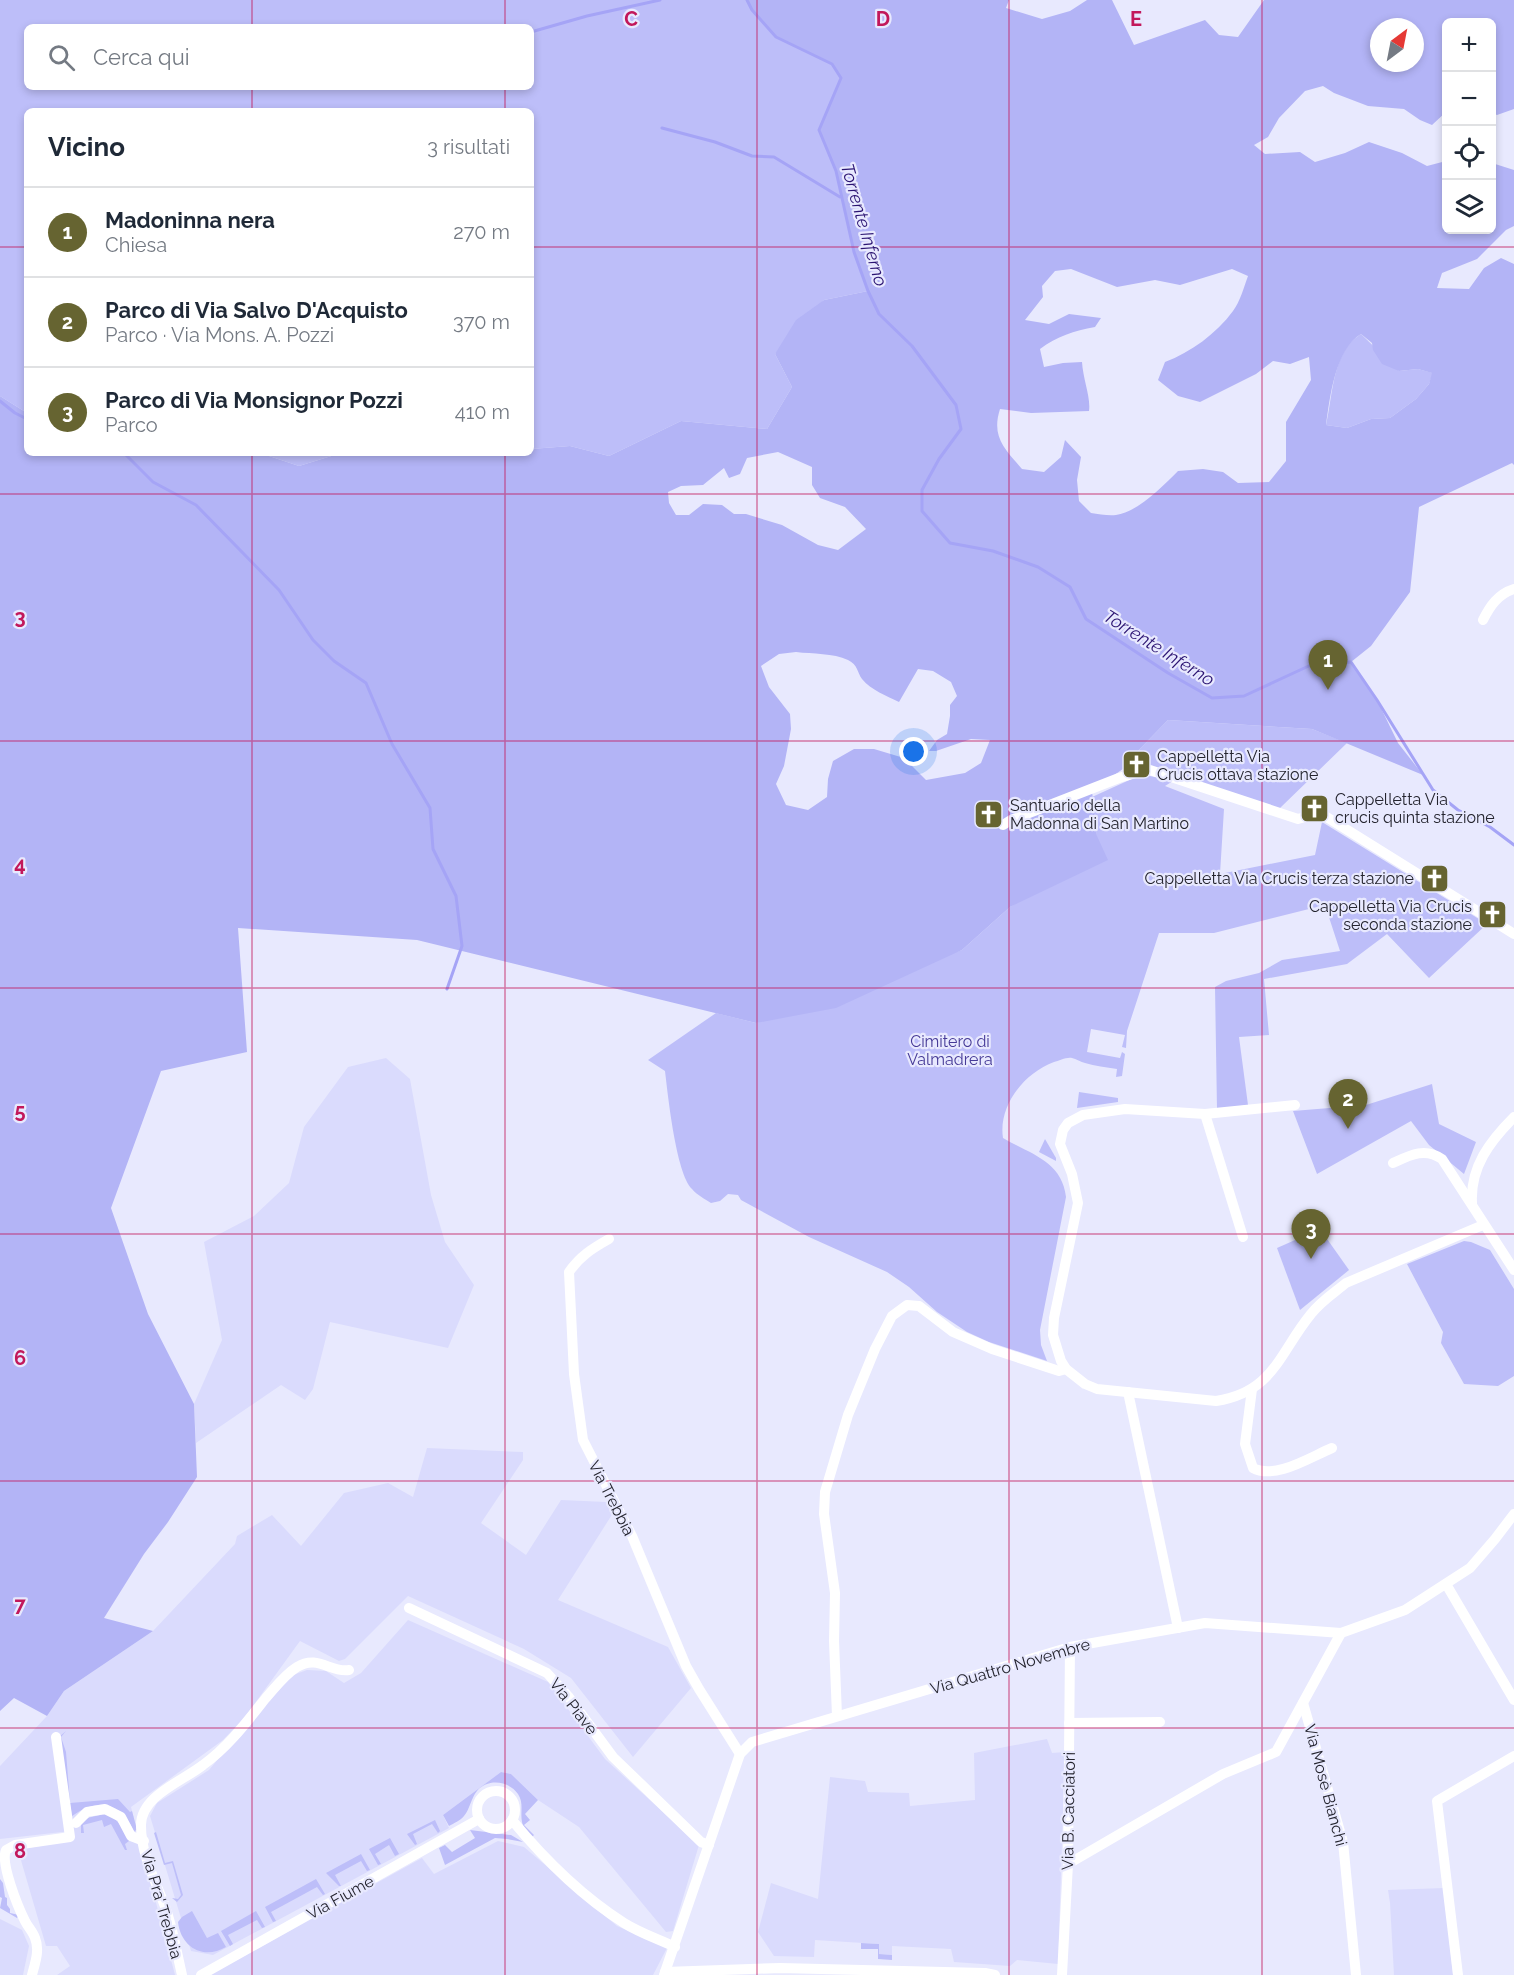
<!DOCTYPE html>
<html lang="it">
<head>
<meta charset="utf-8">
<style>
	body { margin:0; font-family:Raleway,sans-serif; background:#f6f6f7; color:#1f2937 }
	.controls { position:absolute; right:18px; top:18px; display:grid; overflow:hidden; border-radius:9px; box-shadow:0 3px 9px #0003 }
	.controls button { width:54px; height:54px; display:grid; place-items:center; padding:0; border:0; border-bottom:2px solid #e0e1e3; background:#fff; color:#1f2937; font:30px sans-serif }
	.compass { position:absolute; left:1370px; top:18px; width:54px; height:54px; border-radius:50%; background:#fff; box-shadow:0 3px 9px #0003; rotate:32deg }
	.you { position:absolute; left:914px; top:752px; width:21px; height:21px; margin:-15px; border:4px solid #fff; border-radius:50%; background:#1a73e8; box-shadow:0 0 0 9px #1a73e833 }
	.badge { display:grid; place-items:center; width:39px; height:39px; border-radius:50%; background:#666431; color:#fff; font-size:20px; font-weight:700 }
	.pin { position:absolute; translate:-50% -50px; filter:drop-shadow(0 2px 3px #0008) }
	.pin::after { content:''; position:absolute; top:32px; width:21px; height:18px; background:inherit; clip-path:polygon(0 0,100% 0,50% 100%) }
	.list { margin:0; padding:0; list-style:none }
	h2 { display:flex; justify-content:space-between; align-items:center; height:78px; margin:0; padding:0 24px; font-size:26px }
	h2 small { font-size:20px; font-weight:400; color:#747a83 }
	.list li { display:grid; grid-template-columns:39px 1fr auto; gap:18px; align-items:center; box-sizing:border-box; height:90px; padding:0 24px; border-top:2px solid #e0e1e3 }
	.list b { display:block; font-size:22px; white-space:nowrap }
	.list p { margin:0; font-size:20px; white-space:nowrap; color:#747a83 }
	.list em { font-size:20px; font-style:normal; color:#747a83 }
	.icon { flex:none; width:33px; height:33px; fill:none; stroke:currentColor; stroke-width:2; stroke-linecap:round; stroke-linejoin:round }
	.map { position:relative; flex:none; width:1514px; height:1975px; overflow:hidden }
	.search { position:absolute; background:#fff; box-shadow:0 3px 9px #0003; left:24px; top:24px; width:510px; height:66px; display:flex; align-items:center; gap:15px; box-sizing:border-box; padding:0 21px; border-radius:9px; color:#747a83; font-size:22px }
	.panel { position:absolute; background:#fff; box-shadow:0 3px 9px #0003; left:24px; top:108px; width:510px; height:348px; border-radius:9px }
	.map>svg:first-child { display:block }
</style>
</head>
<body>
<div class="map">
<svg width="1514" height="1975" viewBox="0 0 1514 1975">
	<rect width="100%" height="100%" fill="#e8e9fe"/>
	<g fill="#dadbfd">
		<polygon points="386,1058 410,1079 431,1195 445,1242 474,1285 448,1348 330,1322 313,1389 305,1400 281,1385 196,1443 194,1404 222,1340 204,1242 254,1216 289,1183 304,1127 348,1067"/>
		<polygon points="427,1448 523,1452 523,1460 481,1523 526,1555 561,1500 606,1502 613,1513 558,1600 668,1647 691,1688 633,1757 571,1678 524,1649 408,1596 345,1659 339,1661 300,1641 245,1717 223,1740 131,1807 175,1975 57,1975 70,1966 57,1946 46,1946 18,1850 72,1840 71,1831 0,1839 0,1766 47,1716 64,1691 153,1631 235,1544 237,1536 272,1515 301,1546 344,1493 388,1483 413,1497"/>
		<polygon points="408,1620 548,1682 605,1759 699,1845 673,1931 666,1932 579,1827 538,1800 511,1774 501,1772 443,1815 449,1828 213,1955 191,1951 150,1816 157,1803 209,1770 268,1699 293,1675 307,1670 326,1671 344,1683 361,1673"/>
		<polygon points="1047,1739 1052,1753 1065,1752 1058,1964 1017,1960 1010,1966 954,1962 951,1949 892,1946 892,1955 879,1954 879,1944 815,1940 814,1957 774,1956 758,1932 771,1883 818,1899 830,1777 865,1781 868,1792 909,1793 910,1806 975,1800 974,1753"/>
		<polygon points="498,1841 524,1847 617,1926 667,1948 653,1975 210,1975 422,1858 434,1874"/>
		<polygon points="1444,1888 1453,1975 1394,1975 1390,1903 1388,1890"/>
		<polygon points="0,1919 22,1930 29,1946 23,1975 0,1975"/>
	</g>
	<g fill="#bdbef9" fill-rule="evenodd">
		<path d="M0 0H748L752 10 776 37 832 64 841 78 819 130 836 171 854 252 868 291 824 300 775 354 792 387 767 429 681 421 609 456 570 446 531 449V111H27V413L0 396ZM27 27H531V87H27Z"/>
		<path d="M1361 334 1399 371 1418 369 1433 373 1429 384 1416 399 1390 418 1371 419 1347 428 1326 425C1333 395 1332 352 1361 334Z"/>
		<polygon points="260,453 341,453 299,466"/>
		<polygon points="1168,720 1312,729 1347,743 1279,809 1147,767 1127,766 1131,758"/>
		<path d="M1150 776 1173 781 1165 786 1224 809 1220 874 1315 855 1322 822 1487 924 1429 978 1387 934 1347 964 1264 979 1269 1035 1239 1037 1248 1105 1217 1109 1215 987 1226 981 1259 973 1282 960 1340 951 1325 905 1214 933H1159L1127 1031 1126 1048 1122 1047 1125 1035 1091 1029 1087 1052 1120 1058 1122 1052 1125 1054 1122 1076 1116 1077 1117 1069C1106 1067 1095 1066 1085 1063 1081 1062 1076 1059 1072 1058 1066 1057 1059 1061 1054 1062 1024 1073 998 1106 1003 1138 1030 1154 1062 1161 1066 1197L1040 1330 1041 1345 1047 1361 989 1342 967 1332 937 1312 909 1287 887 1272 809 1237 741 1200 738 1195 728 1194 720 1201 711 1203C705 1199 697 1195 692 1189 676 1173 668 1095 665 1071L648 1060 716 1013 756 1023 962 950 1010 907 1033 894 1097 836 1092 797 1136 777Z"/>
		<polygon points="1432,1084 1439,1124 1476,1142 1464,1174 1429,1145 1411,1121 1317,1174 1293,1111 1366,1105"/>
		<polygon points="1079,1092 1118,1098 1118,1102 1077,1108"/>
		<polygon points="1045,1139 1056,1158 1056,1161 1039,1152"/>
		<polygon points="1320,1229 1349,1270 1300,1310 1277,1248"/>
		<polygon points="1464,1241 1471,1242 1490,1250 1514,1289 1514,1376 1498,1386 1464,1384 1441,1343 1443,1332 1407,1264"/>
		<path d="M66 1731 61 1737 66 1752 70 1803 118 1799 130 1812 132 1811 137 1830 134 1831C120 1802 99 1797 72 1816L59 1737Z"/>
		<path d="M501 1772 511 1774 538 1800 525 1814 530 1820 524 1825 534 1835 532 1837C528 1832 523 1828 522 1822 520 1812 524 1803 518 1794 509 1781 488 1778 477 1791 471 1798 470 1809 464 1816 460 1821 454 1823 449 1826L443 1815Z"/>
		<path d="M105 1814C120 1820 122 1827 129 1841L125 1844 127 1850H125L111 1824 104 1827 102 1820 83 1825 84 1833H81V1824L87 1818Z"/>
		<polygon points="435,1820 440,1831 438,1833 432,1824 413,1834 417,1844 415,1845 407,1834"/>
		<polygon points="470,1830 511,1835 523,1842 507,1839 495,1838 445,1865 439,1848 445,1845 452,1852 475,1838"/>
		<polygon points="156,1832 165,1863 173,1861 183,1895 177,1902 172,1898 178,1899 181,1895 172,1863 164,1865 154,1833"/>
		<polygon points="390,1838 399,1854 395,1856 389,1845 375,1854 381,1864 378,1865 369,1849"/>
		<polygon points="361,1854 370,1870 367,1871 361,1861 335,1875 341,1886 339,1886 326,1873"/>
		<polygon points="0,1879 3,1883 5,1897 7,1898 7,1905 10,1909 10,1913 19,1915 17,1918 0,1908 2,1898 0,1897"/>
		<polygon points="316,1879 325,1894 323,1895 317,1887 271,1912 276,1921 273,1922 265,1907"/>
		<path d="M192 1911 207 1938 218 1933 226 1947C204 1960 181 1948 178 1922L182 1917Z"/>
		<polygon points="256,1911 265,1927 262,1928 257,1920 228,1935 233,1944 230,1946 221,1931"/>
		<polygon points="861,1943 879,1944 879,1954 892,1955 892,1960 878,1959 878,1949 861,1949"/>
	</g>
	<path fill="#b3b4f6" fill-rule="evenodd" d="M748 0H1009L1006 8 1042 19 1070 11 1087 0H1112L1134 45 1205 20 1219 35 1238 37 1264 0H1514V109L1497 115 1492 113V22H1446V112L1432 125 1420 120 1404 109 1368 106 1334 93 1323 86 1305 91 1279 118 1268 137 1254 145 1265 154 1300 152 1315 162 1345 153 1369 142 1402 153 1427 166 1446 161V230H1492V163L1514 170V226L1506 230 1477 259 1442 273 1437 288 1469 289 1484 268 1501 258 1514 264V465L1512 463 1419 507 1410 592 1371 646 1351 662 1377 700 1398 743 1423 775 1312 729 1168 720 1131 758 1127 766 1092 791 1097 836 1108 860 1010 907 962 950 836 1008 756 1023 417 940 238 928 247 1052 161 1071 111 1208 148 1314 194 1404 197 1477 168 1522 144 1554 104 1618 153 1631 64 1691 47 1716 14 1698 0 1711V396L27 413V453H260L299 466 341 453H443L449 456 486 453H531V449L570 446 609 456 681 421 767 429 792 387 775 354 796 320 824 300 868 291 854 252 836 171 819 130 841 78 832 64 776 37 752 10ZM1379 27H1415V63H1379ZM1071 269 1117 287 1155 280 1180 285 1232 269 1248 276C1244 287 1240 302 1233 311 1216 334 1191 352 1165 362L1158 380 1178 396 1200 402 1256 374 1273 361 1290 364 1309 357 1311 380 1286 422V461L1269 482 1238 483 1223 472 1203 469 1178 471C1163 486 1138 512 1116 515 1108 516 1099 514 1091 513L1079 501 1077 480 1081 457 1065 440 1061 457 1044 472 1022 469C1005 449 991 437 1000 409L1031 413 1089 411C1091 398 1083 379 1082 362L1063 363 1044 367 1040 349C1057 336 1074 331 1095 327L1101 318 1069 314 1049 324 1025 320 1043 297 1042 286 1055 271ZM1361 334 1372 343 1373 350 1382 364 1399 371 1418 369 1432 373 1429 384 1416 399 1390 418 1371 419 1347 428 1326 425C1330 397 1335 350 1361 334ZM778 452 812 467V485L820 498 845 507 866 529 838 550 818 545 782 525 746 514H734L722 505 703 504 689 515H676L669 503 668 492 681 486 703 485 724 468 729 478 740 474 747 458ZM796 652C813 654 833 653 848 660 858 665 857 672 862 679 871 690 887 696 899 702L918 669 933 671 951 682 957 696 950 705V716L947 734 937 740 929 751H936L971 739 990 740 981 763 965 773 926 780 904 758 874 749H854L833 761 828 779 827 797 808 810 786 805 776 784 784 766 791 729 790 714 769 687 761 666 779 654Z"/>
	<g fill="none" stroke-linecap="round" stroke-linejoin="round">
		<g stroke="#a5a4f6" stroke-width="3">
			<polyline points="747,0 752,10 776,37 832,64 841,78 819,130 836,171 854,252 868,291 879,314 912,346 956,405 961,429 939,459 922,490 922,511 950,543 993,551 1038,567 1070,587 1086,619 1168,673 1212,698 1244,696 1313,664 1351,662 1377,700 1433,790 1458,810 1490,827 1514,845"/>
			<polyline points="531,32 587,16 660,0"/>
			<polyline points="662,128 715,142 752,156 774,157 840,197"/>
			<polyline points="0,401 15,413 27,419"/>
			<polyline points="124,453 153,482 196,505 279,590 313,640 334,661 366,683 392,744 430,808 433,849 456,896 462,946 447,989"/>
		</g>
		<g stroke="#fff" stroke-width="10">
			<path d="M1483 620C1490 606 1498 594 1514 589"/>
			<polyline points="1003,825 1011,820 1119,778 1142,771 1150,770 1298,819 1312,815 1325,816 1514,934"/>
			<path d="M1295 1105 1205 1114 1125 1109 1083 1115 1068 1123 1063 1130 1060 1144 1072 1174 1078 1203 1054 1318 1053 1335 1061 1361 1066 1369 1085 1384 1097 1389 1216 1401C1274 1392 1279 1353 1311 1314 1321 1301 1334 1293 1346 1283L1483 1225"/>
			<polyline points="1205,1114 1243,1237"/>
			<path d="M1393 1163C1410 1155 1425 1147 1442 1159L1514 1270"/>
			<path d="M1472 1203C1470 1167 1490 1141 1514 1117"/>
			<path d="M609 1239C593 1248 580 1256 569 1272L574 1374 583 1440 632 1536 686 1666 699 1689 740 1754"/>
			<path d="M1252 1389 1245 1444 1253 1468C1275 1480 1310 1457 1332 1448"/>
			<polyline points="1128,1392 1178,1628"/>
			<polyline points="1446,1584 1514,1700"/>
			<polyline points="409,1608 547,1673 568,1696 613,1757 701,1842 709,1845"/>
			<polyline points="1303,1703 1343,1842 1356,1975"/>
			<polyline points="837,1716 834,1641 835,1593 824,1514 825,1492 848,1415 875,1349 892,1316 907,1305 919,1306 953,1332 992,1349 1059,1371 1066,1369"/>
			<polyline points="1069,1723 1160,1722"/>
			<circle cx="496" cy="1810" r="19"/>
			<path d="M512 1820C545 1860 580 1895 624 1923 640 1933 658 1939 675 1947"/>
			<polyline points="76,1823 87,1812 105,1809 121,1817 131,1836 144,1841"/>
			<polyline points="1068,1864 1223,1774 1276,1752 1341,1633"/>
			<polyline points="665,1972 780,1968 985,1973 995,1975"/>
			<path d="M32 1975C35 1963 40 1950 35 1938 33 1932 28 1927 25 1921 18 1907 0 1863 6 1850L15 1845 70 1837 56 1737"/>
			<path d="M182 1975C177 1953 173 1930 166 1909 156 1882 141 1855 141 1826 140 1796 183 1781 203 1765 228 1747 246 1723 265 1699 275 1688 284 1675 297 1667 318 1654 330 1673 349 1670"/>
			<polyline points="201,1975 479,1819"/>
			<polyline points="664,1975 740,1754 752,1742 1070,1647 1205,1623 1341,1633 1405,1610 1470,1568 1495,1539 1514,1514"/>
			<polyline points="1062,1975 1068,1864 1070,1647"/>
			<polyline points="1458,1975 1437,1801 1514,1756"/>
		</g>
	</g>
	<path fill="none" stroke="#c2185b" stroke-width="1.5" stroke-opacity="0.55" d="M252 0V27M505 0V27M757 0V1975M1009 0V1975M1262 0V1975M252 87V111M505 87V111M0 247H27M531 247H1514M252 453V1975M505 453V1975M0 494H1514M0 741H1514M0 988H1514M0 1234H1514M0 1481H1514M0 1728H1514"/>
	<defs>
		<symbol id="church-square" viewBox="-11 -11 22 22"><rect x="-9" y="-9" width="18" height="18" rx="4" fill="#666431" stroke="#e8e9fe"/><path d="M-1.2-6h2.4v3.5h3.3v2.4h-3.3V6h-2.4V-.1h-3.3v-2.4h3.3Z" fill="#fff"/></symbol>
	</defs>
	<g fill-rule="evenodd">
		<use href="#church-square" x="1120" y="748" width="33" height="33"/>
		<use href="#church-square" x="1298" y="792" width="33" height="33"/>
		<use href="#church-square" x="972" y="798" width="33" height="33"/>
		<use href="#church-square" x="1418" y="862" width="33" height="33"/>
		<use href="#church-square" x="1476" y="898" width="33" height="33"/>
	</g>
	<g text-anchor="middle" stroke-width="4.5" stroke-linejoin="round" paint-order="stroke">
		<g font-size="16" fill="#24242e" stroke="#e8e9fe" text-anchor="start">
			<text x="1157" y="762">Cappelletta Via<tspan x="1157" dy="18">Crucis ottava stazione</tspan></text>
			<text x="1335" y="805">Cappelletta Via<tspan x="1335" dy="18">crucis quinta stazione</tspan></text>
			<text x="1010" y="811">Santuario della<tspan x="1010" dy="18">Madonna di San Martino</tspan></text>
			<text x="1414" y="884" text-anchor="end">Cappelletta Via Crucis terza stazione</text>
			<text x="1472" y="912" text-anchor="end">Cappelletta Via Crucis<tspan x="1472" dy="18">seconda stazione</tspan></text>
		</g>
		<g font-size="16" fill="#463a97" stroke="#e8e9fe">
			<text x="950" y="1047">Cimitero di<tspan x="950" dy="18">Valmadrera</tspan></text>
		</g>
		<g font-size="16" fill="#24242e" stroke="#e8e9fe">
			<text transform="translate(612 1498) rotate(63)" y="6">Via Trebbia</text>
			<text transform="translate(1010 1666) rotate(-16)" y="6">Via Quattro Novembre</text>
			<text transform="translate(574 1706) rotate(52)" y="6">Via Piave</text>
			<text transform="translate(1326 1785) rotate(75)" y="6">Via Mosè Bianchi</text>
			<text transform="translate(1068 1811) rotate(-89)" y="6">Via B. Cacciatori</text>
			<text transform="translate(340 1897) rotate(-29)" y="6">Via Fiume</text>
			<text transform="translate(162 1904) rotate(74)" y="6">Via Pra' Trebbia</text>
		</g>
		<g font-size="18" font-style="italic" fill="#2b1472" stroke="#e8e9fe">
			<text transform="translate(864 225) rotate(74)" y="6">Torrente Inferno</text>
			<text transform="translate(1159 648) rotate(32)" y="6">Torrente Inferno</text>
		</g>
	</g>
	<g font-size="20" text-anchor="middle" font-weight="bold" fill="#c2185b" stroke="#e8e9fe" stroke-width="4.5" stroke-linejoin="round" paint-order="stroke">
		<text x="631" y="26">C</text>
		<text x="883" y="26">D</text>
		<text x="1136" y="26">E</text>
		<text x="20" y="624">3</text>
		<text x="20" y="871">4</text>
		<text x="20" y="1118">5</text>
		<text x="20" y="1365">6</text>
		<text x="20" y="1612">7</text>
		<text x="20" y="1858">8</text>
	</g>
</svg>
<div class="controls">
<button>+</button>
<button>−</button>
<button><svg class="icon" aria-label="locate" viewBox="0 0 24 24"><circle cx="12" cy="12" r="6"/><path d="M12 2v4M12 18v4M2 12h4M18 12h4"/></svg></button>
<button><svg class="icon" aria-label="layers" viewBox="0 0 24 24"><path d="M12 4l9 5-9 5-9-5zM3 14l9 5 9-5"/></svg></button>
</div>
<svg class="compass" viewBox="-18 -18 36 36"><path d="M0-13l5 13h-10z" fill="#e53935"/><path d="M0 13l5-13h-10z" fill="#747a83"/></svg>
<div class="you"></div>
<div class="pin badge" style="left:1328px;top:690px">1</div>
<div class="pin badge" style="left:1348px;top:1129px">2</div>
<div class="pin badge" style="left:1311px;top:1259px">3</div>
<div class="search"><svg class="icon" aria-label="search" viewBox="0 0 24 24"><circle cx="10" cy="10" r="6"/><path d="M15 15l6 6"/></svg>Cerca qui</div>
<section class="panel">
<h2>Vicino<small>3 risultati</small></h2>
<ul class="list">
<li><span class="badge">1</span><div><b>Madoninna nera</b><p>Chiesa</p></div><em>270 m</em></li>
<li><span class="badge">2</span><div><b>Parco di Via Salvo D'Acquisto</b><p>Parco · Via Mons. A. Pozzi</p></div><em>370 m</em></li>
<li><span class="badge">3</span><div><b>Parco di Via Monsignor Pozzi</b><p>Parco</p></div><em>410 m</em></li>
</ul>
</section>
</div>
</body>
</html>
